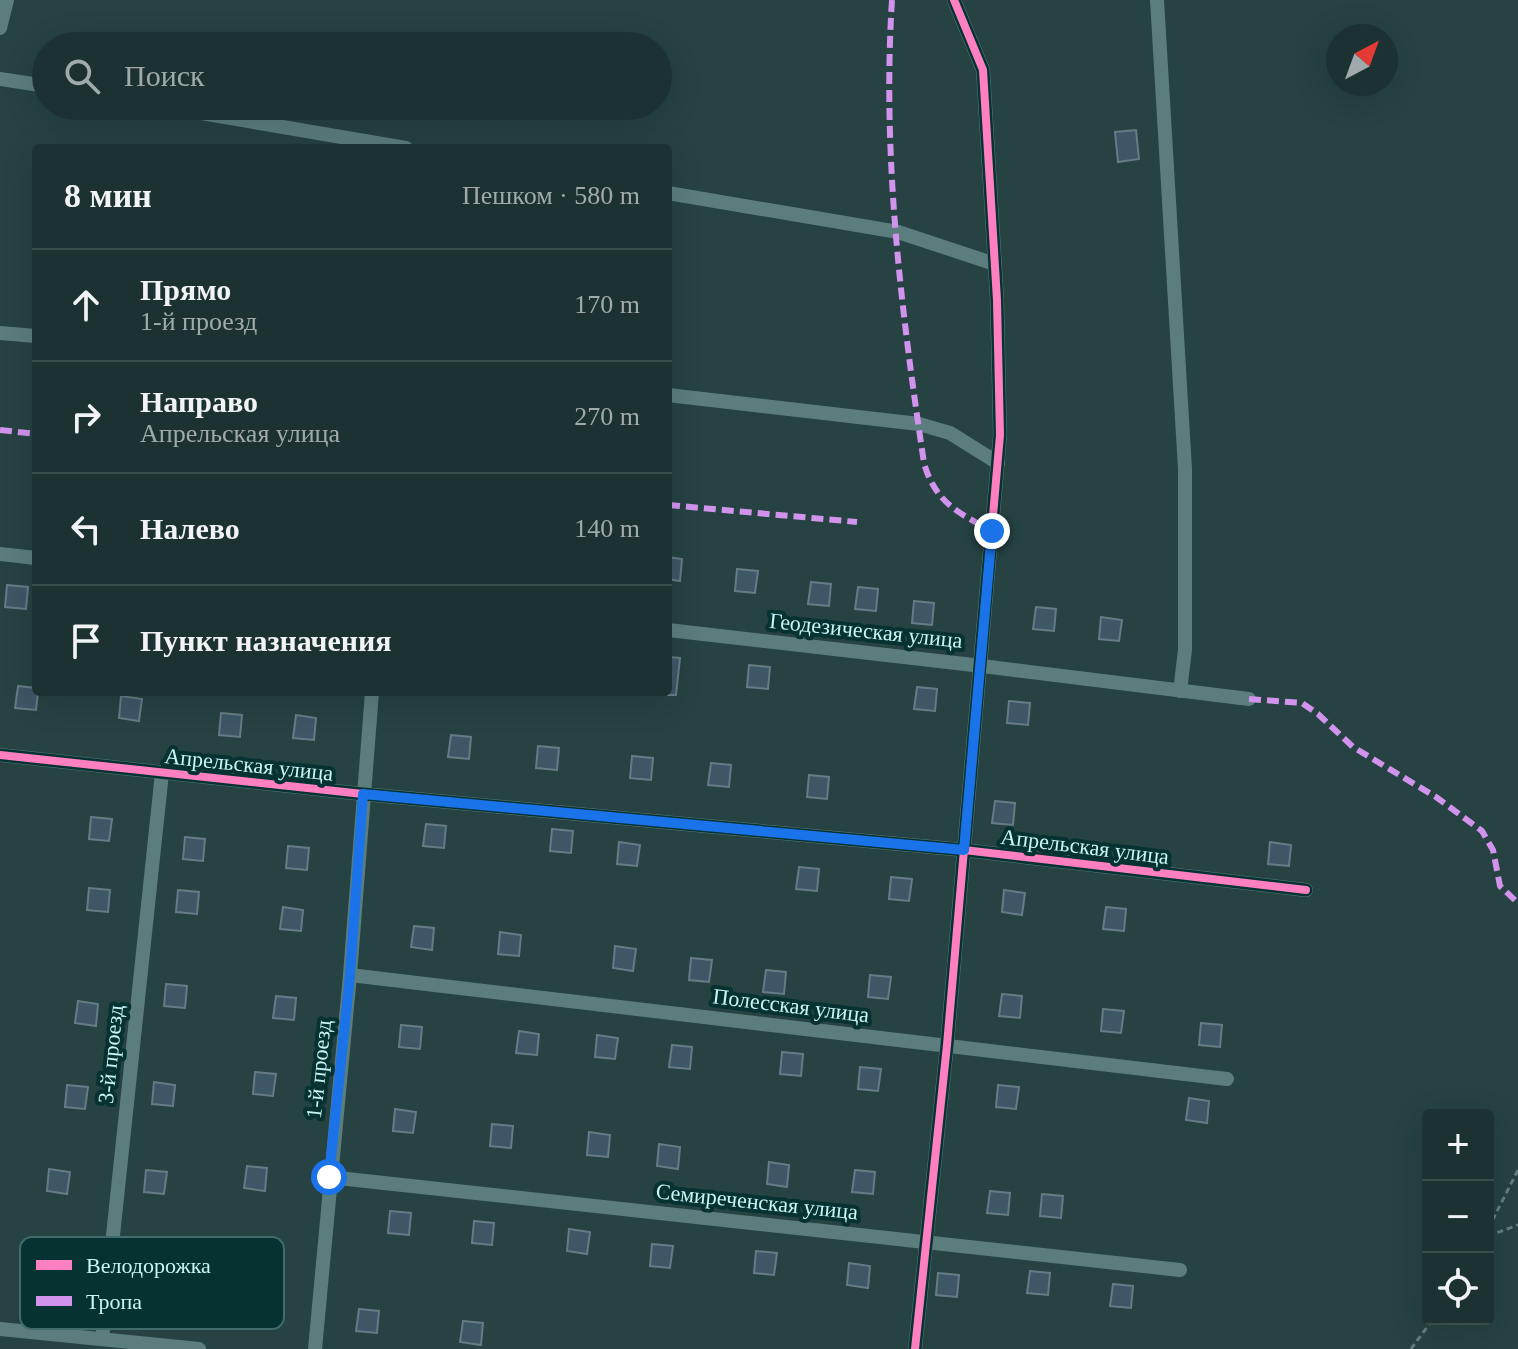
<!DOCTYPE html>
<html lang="ru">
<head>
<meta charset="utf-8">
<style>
	body { margin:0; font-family:"Times New Roman",serif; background:#293e3e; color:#f1f3f6 }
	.controls { position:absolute; right:24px; bottom:24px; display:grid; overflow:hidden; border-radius:8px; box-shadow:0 8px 32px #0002 }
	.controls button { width:72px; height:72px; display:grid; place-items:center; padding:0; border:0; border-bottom:2px solid #3a4d4d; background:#1c3232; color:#f1f3f6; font:40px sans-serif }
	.compass { position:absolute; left:1326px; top:24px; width:72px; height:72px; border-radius:50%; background:#1c3232; box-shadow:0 8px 32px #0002; rotate:41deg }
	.stop { position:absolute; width:24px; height:24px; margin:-18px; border:6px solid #1a73e8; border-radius:50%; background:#fff }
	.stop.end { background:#1a73e8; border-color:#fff; box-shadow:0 2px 8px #0008 }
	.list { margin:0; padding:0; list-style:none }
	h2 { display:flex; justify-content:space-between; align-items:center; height:104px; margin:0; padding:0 32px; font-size:34px }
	h2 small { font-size:26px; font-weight:400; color:#a0aaac }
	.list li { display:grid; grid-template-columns:52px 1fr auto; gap:24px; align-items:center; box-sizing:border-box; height:112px; padding:0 32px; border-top:2px solid #3a4d4d }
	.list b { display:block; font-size:30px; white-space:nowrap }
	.list p { margin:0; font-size:26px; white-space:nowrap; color:#a0aaac }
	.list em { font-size:26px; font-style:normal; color:#a0aaac }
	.icon { flex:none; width:44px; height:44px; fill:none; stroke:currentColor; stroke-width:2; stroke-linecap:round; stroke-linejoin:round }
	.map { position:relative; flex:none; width:1518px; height:1349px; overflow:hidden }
	.search { position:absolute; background:#1c3232; box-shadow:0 8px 32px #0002; left:32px; top:32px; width:640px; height:88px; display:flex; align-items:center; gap:20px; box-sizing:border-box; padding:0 28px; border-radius:44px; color:#a0aaac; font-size:30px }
	.panel { position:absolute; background:#1c3232; box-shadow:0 8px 32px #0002; left:32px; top:144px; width:640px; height:552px; border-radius:8px }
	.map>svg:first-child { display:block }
</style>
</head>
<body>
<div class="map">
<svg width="1518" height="1349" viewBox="0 0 1518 1349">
	<rect width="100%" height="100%" fill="#264242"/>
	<g fill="#3d5767" stroke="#677b86" stroke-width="2">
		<polygon points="1136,130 1139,159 1118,162 1115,132"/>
		<polygon points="668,557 682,559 680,581 668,579"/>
		<polygon points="737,569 758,571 755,593 735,591"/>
		<polygon points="811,582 831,584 829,606 808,604"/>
		<polygon points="7,585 28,587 26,609 5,607"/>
		<polygon points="858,587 878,589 876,611 855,609"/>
		<polygon points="914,601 934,603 932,625 912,623"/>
		<polygon points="1036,607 1056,609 1054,631 1033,629"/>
		<polygon points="1101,617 1122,620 1119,641 1099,639"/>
		<polygon points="668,657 680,658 676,695 668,695"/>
		<polygon points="749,665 770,667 768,689 747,687"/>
		<polygon points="18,686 36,688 38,692 36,710 15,708"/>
		<polygon points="917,687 937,689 935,711 914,709"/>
		<polygon points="121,696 142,699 139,721 119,718"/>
		<polygon points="1009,701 1030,703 1028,725 1007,723"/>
		<polygon points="221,713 242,715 240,737 219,735"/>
		<polygon points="296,715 316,718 314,740 293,738"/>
		<polygon points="451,735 471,737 469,759 448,757"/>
		<polygon points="538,746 559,748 557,770 536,768"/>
		<polygon points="632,756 653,758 651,780 630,778"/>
		<polygon points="711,763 731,765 729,787 708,785"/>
		<polygon points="809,775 829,777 827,799 807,797"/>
		<polygon points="995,801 1015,803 1013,825 992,823"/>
		<polygon points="91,817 112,819 109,841 89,839"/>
		<polygon points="426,824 446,826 444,848 423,846"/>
		<polygon points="552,829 573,831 571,853 550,851"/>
		<polygon points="185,837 205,839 203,861 183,859"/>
		<polygon points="619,842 640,845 637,866 617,864"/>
		<polygon points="1270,842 1291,845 1289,866 1268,864"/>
		<polygon points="288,846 309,848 307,870 286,868"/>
		<polygon points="799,867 819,869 817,891 796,889"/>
		<polygon points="891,877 912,879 909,901 889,899"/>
		<polygon points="89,888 110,890 108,912 87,910"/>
		<polygon points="178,890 199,892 197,914 176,912"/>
		<polygon points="1004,890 1025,893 1022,915 1002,912"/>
		<polygon points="283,907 303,910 301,931 280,929"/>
		<polygon points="1106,907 1126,909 1124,931 1103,929"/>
		<polygon points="414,926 434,928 432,950 411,947"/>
		<polygon points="500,932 521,935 519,956 498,954"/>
		<polygon points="615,946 636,949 633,971 613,968"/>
		<polygon points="691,958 712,960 709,982 689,980"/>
		<polygon points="766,970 786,972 784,994 763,992"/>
		<polygon points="870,975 891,977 888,999 868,997"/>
		<polygon points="166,984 187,986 185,1008 164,1006"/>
		<polygon points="1002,994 1022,996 1020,1018 999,1016"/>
		<polygon points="276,996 296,998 294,1020 273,1018"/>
		<polygon points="78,1001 98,1004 96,1026 75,1023"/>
		<polygon points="1103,1009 1124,1011 1121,1033 1101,1031"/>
		<polygon points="1201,1023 1222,1025 1220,1047 1199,1045"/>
		<polygon points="401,1025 422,1027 420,1049 399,1047"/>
		<polygon points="519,1031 539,1034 537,1055 516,1053"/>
		<polygon points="597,1035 618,1038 615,1059 595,1057"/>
		<polygon points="672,1045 692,1047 690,1069 669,1067"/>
		<polygon points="782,1052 803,1054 801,1076 780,1074"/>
		<polygon points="860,1067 881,1069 878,1091 858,1089"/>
		<polygon points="255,1072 276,1074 273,1096 253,1094"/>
		<polygon points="154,1082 175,1085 173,1106 152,1104"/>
		<polygon points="67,1085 88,1087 85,1109 65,1107"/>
		<polygon points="998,1085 1019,1087 1016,1109 996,1107"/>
		<polygon points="1189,1098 1209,1101 1207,1123 1186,1120"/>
		<polygon points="395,1109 416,1112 413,1133 393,1131"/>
		<polygon points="492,1124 513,1126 511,1148 490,1146"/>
		<polygon points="589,1132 610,1135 608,1157 587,1155"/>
		<polygon points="659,1144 680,1147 678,1169 657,1166"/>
		<polygon points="769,1162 789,1165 787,1187 767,1184"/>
		<polygon points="247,1166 267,1168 265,1191 244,1188"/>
		<polygon points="49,1169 70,1172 67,1194 47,1191"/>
		<polygon points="146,1170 167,1172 164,1194 144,1192"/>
		<polygon points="855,1170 875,1172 873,1194 852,1192"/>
		<polygon points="990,1191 1010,1193 1008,1215 987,1213"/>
		<polygon points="1042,1194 1063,1196 1061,1218 1040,1216"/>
		<polygon points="390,1211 411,1213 409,1235 388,1233"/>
		<polygon points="474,1221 494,1223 492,1245 472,1243"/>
		<polygon points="569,1229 590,1232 587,1254 567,1251"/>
		<polygon points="652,1244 673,1246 670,1268 650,1266"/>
		<polygon points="756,1251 777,1253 774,1275 754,1273"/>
		<polygon points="849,1263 870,1266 868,1288 847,1285"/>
		<polygon points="1030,1271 1050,1273 1048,1295 1027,1293"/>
		<polygon points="938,1273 959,1275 957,1297 936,1295"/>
		<polygon points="1113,1284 1133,1286 1131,1308 1110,1306"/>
		<polygon points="359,1309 379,1311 377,1333 356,1331"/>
		<polygon points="463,1321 483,1323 481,1345 460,1342"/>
	</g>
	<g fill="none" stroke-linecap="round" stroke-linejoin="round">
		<g stroke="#627d7e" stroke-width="3" stroke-dasharray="6 4" stroke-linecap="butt">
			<polyline points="1488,1229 1518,1170"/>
			<polyline points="1488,1236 1518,1225"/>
			<polyline points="1411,1349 1433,1319"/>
		</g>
		<g stroke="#5c7d7d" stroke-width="14">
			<polyline points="1157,0 1185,469 1185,650 1180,691"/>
			<polyline points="0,28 7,0"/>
			<polyline points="0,79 46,86"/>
			<polyline points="160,106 406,148"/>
			<polyline points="668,193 898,232 995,264"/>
			<polyline points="0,333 36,336"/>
			<polyline points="668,395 919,424 950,433 998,463"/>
			<polyline points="0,554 36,558"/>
			<polyline points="668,630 982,666 1249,699"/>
			<polyline points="0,755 363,794 964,850 1306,890"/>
			<polyline points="350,975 1227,1079"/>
			<polyline points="329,1177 1180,1270"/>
			<polyline points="0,1329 199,1349"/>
			<polyline points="102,1339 162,773"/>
			<polyline points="315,1349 350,975 372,692"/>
			<polyline points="915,1349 947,1045 1000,435 997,300 983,70 954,0"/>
		</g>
		<g stroke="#d193ec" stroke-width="6" stroke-dasharray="12 6" stroke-linecap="butt">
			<path d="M892 0C882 154 901 310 924 463 935 502 958 513 992 531"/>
			<polyline points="0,430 36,434"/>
			<polyline points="668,505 857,522"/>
			<polyline points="1249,699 1302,703 1318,714 1353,747 1436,797 1482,831 1493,850 1500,886 1518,903"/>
		</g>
		<defs>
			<g id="cycleway">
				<polyline points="0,755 363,794 964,850 1306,890"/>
				<polyline points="915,1349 947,1045 1000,435 997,300 983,70 954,0"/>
			</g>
		</defs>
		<use href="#cycleway" stroke="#063232" stroke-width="13"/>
		<use href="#cycleway" stroke="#ff80c0" stroke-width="8"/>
	</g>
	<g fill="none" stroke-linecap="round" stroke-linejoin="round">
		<polyline stroke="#1a73e8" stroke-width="10" points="329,1177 350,975 363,794 964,850 992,531"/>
	</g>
	<g text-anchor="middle" stroke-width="8" stroke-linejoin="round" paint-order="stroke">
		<g font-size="22" fill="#c9f5f4" stroke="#063232">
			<text transform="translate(866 630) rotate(6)" y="8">Геодезическая улица</text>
			<text transform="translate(249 764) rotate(6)" y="8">Апрельская улица</text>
			<text transform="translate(1085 846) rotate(7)" y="8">Апрельская улица</text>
			<text transform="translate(791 1005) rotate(7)" y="8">Полесская улица</text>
			<text transform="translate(110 1054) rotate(-84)" y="8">3-й проезд</text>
			<text transform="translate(318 1069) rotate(-84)" y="8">1-й проезд</text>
			<text transform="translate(757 1201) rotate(6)" y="8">Семиреченская улица</text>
		</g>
	</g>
	<rect x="20" y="1237" width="264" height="92" rx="12" fill="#063232" stroke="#406c6c" stroke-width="2"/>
	<rect x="36" y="1260" width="36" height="10" fill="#ff80c0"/>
	<rect x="36" y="1296" width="36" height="10" fill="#d193ec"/>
	<g font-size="22" fill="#c9f5f4">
		<text x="86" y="1273">Велодорожка</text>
		<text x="86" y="1309">Тропа</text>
	</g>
</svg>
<div class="controls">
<button>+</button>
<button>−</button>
<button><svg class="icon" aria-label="locate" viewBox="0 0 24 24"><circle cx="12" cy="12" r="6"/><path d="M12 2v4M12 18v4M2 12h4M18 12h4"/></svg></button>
</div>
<svg class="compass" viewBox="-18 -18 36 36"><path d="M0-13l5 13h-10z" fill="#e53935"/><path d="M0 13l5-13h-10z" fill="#a0aaac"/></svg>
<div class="stop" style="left:329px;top:1177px"></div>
<div class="stop end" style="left:992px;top:531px"></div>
<div class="search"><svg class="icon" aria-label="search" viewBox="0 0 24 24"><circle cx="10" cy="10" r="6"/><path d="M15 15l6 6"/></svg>Поиск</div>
<section class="panel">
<h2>8 мин<small>Пешком · 580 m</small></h2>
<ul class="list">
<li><svg class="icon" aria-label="ahead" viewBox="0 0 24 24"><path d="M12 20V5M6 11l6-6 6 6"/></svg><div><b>Прямо</b><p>1-й проезд</p></div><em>170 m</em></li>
<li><svg class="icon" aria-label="right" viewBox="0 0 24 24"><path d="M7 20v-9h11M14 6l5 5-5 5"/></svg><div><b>Направо</b><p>Апрельская улица</p></div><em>270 m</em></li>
<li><svg class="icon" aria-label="left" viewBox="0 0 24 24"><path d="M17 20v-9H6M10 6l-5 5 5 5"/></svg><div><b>Налево</b></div><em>140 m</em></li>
<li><svg class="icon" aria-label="arrive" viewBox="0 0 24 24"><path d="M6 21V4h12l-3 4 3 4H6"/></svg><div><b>Пункт назначения</b></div></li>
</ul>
</section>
</div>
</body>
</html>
